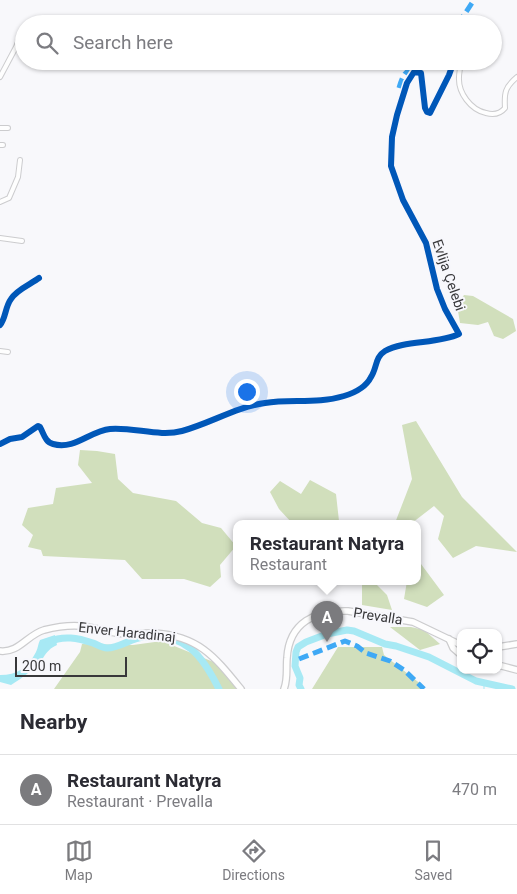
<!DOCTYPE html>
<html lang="en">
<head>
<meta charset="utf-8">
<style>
	body { margin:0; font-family:Roboto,sans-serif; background:#f2f2f3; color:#2b2b33 }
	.controls { position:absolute; right:15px; bottom:15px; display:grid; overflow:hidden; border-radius:10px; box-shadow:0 1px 4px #0004 }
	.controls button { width:45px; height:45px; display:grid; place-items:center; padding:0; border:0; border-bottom:1px solid #e1e1e2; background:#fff; color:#2b2b33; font:25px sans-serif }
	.scale { position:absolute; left:15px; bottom:12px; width:112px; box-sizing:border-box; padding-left:5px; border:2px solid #38383a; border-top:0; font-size:14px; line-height:18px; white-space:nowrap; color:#38383a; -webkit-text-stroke:4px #f7f7fc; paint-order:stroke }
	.you { position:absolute; left:246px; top:391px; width:18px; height:18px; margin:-12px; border:4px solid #fff; border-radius:50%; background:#1a73e8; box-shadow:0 0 0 8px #1a73e833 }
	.badge { display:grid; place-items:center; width:32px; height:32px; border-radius:50%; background:#7b7b7e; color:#fff; font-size:16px; font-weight:700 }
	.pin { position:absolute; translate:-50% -41px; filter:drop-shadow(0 1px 2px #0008) }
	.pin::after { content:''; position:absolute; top:26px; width:18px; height:15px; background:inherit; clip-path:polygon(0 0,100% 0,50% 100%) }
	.popup { position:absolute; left:233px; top:520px; width:188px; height:65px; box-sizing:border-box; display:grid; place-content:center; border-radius:10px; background:#fff; filter:drop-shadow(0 1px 4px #0005); font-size:16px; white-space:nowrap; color:#7c7c81 }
	.popup b { font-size:19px; color:#2b2b33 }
	.popup::after { content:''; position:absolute; left:50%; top:100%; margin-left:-10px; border:10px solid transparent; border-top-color:#fff }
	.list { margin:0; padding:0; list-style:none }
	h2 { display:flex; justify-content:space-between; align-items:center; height:65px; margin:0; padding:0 20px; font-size:21px }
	h2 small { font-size:16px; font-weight:400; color:#7c7c81 }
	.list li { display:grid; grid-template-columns:32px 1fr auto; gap:15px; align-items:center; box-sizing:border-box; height:70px; padding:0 20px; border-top:1px solid #e1e1e2 }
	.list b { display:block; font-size:19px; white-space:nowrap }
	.list p { margin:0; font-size:16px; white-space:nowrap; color:#7c7c81 }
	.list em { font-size:16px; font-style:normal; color:#7c7c81 }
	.icon { flex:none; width:28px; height:28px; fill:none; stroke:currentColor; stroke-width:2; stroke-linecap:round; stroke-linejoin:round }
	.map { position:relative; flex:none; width:517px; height:689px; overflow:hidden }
	.search { position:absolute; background:#fff; box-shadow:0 1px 4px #0004; left:15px; right:15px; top:15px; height:55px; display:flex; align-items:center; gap:12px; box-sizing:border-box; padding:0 18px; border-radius:28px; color:#7c7c81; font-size:19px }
	.sheet { height:135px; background:#fff }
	nav { display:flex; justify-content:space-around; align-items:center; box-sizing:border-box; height:70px; border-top:1px solid #e1e1e2; background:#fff; font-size:14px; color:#7c7c81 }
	nav a { display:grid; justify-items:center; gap:2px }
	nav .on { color:#7b7b7e }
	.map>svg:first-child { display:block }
</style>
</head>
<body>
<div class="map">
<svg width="517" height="689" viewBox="0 0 517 689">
	<rect width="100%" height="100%" fill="#f8f8fb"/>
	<g fill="#d1dfbc">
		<polygon points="464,295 473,296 513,319 516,331 503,339 494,336 488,322 478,325 460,323 457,305"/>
		<polygon points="416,421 462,497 517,552 476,546 453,558 438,539 444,516 434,506 412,523 395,523 412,479 402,425"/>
		<polygon points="80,450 97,451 115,454 118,479 133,493 176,501 202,523 221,528 236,546 220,565 221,577 210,587 184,579 142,579 125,560 43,556 41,550 28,547 33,535 22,525 28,508 53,504 56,488 92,483 78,465"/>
		<polygon points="310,480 336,494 339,521 342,523 292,523 279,509 270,492 280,481 301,494"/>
		<polygon points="417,563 421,564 444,595 427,607 404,599 407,581 417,581"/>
		<polygon points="362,581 373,581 387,595 392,610 362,605"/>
		<polygon points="390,627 411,627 424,630 440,644 420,650"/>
		<polygon points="162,641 216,663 238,689 54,689 80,652 82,644 133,645"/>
		<polygon points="338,647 382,647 384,655 422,685 424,689 312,689"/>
	</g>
	<path fill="#a7e9f4" d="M55 635 57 645C50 648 47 652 43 658 35 669 22 678 11 685L0 682V675C17 675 28 668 36 652 38 648 38 644 40 640Z"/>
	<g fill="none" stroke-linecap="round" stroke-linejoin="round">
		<polyline stroke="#a7e9f4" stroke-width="1" points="484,683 484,689"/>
		<g stroke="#a7e9f4" stroke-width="7">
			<path d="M49 642C63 635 78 638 93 643 98 645 102 648 107 648 120 648 131 638 144 637 186 633 202 655 219 689"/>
			<polyline points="301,689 299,685 300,678 295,666 296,652 298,647 306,642 327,634 347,630 354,631 385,644 396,646 429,657 476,681 512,689"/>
		</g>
		<defs>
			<g id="street">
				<path d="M460 61C461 67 459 72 459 77 458 93 471 110 486 113 493 115 500 114 505 108 504 93 505 87 517 77"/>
				<polyline points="0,77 16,47 23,30"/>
				<polyline points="0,128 8,128"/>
				<polyline points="0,145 3,145"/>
				<polyline points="0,202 9,198 18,177 20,160"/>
				<polyline points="0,238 22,241"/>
				<path d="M0 325C6 318 5 307 11 299 16 290 31 284 39 278"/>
				<polyline points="0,351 8,352"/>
				<path d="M0 444 10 439 22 437 38 426 40 427C44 434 45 442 53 444 75 450 90 431 110 429 134 427 159 437 182 431 211 423 236 407 265 403 291 399 318 404 344 396 354 393 366 387 371 377 377 368 375 357 385 351 404 340 438 344 459 334L445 309 437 289 426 243 403 200 391 166 392 137 397 115 407 83 414 72 421 73 425 108 427 112 430 113 449 75 454 61"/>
			</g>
			<g id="secondary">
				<polyline points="449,639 453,648 461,655"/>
				<polyline points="498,647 517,644"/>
				<path d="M0 651C19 653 27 635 44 630 60 626 77 624 93 628 101 629 108 632 116 633 129 635 141 633 154 633 199 636 215 657 241 689"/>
				<polyline points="498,665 517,670"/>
				<path d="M284 689C288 679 286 668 287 658 289 622 316 610 348 611L413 622 461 645"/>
			</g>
		</defs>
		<use href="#street" stroke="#ccccce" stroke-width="6"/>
		<use href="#secondary" stroke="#ccccce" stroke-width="8"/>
		<use href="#street" stroke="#fefefe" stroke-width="4"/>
		<use href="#secondary" stroke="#fefefe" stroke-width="5.5"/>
		<g stroke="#3fa9f5" stroke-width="5" stroke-dasharray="10 5" stroke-linecap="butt">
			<polyline points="458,24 474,0"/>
			<path d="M399 88C404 69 409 70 424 61"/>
			<polyline points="299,659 345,641 357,646 366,653 390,661 404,670 424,689"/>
		</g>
		<defs>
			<g id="cycleway">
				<path d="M0 325C6 318 5 307 11 299 16 290 31 284 39 278"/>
				<path d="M0 444 10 439 22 437 38 426 40 427C44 434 45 442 53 444 75 450 90 431 110 429 134 427 159 437 182 431 211 423 236 407 265 403 291 399 318 404 344 396 354 393 366 387 371 377 377 368 375 357 385 351 404 340 438 344 459 334L445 309 437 289 426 243 403 200 391 166 392 137 397 115 407 83 414 72 421 73 425 108 427 112 430 113 449 75 454 61"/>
			</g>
		</defs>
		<use href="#cycleway" stroke="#f7f7fc" stroke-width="9"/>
		<use href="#cycleway" stroke="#0057b8" stroke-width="6"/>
	</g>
	<g text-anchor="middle" stroke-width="4" stroke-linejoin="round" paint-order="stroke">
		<g font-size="14" fill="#38383a" stroke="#f7f7fc">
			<text transform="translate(449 275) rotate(71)" y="5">Evlija Çelebi</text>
			<text transform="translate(378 616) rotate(9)" y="5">Prevalla</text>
			<text transform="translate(127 632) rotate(6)" y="5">Enver Haradinaj</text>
		</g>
	</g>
</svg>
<div class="controls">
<button><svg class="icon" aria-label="locate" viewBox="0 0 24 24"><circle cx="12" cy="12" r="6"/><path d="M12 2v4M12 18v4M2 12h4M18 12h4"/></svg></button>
</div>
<div class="scale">200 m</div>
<div class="you"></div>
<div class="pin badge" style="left:327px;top:642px">A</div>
<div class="popup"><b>Restaurant Natyra</b>Restaurant</div>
<div class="search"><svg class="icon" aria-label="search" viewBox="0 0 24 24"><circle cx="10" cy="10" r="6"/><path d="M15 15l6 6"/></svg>Search here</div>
</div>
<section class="sheet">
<h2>Nearby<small></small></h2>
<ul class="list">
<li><span class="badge">A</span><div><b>Restaurant Natyra</b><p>Restaurant · Prevalla</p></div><em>470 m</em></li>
</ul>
</section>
<nav>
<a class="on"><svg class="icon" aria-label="map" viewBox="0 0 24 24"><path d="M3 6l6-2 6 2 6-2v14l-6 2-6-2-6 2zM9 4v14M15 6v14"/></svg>Map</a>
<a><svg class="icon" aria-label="directions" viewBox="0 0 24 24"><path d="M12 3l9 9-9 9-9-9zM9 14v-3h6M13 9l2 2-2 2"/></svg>Directions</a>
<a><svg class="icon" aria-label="saved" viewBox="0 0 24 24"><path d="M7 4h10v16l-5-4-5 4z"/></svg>Saved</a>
</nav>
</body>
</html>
